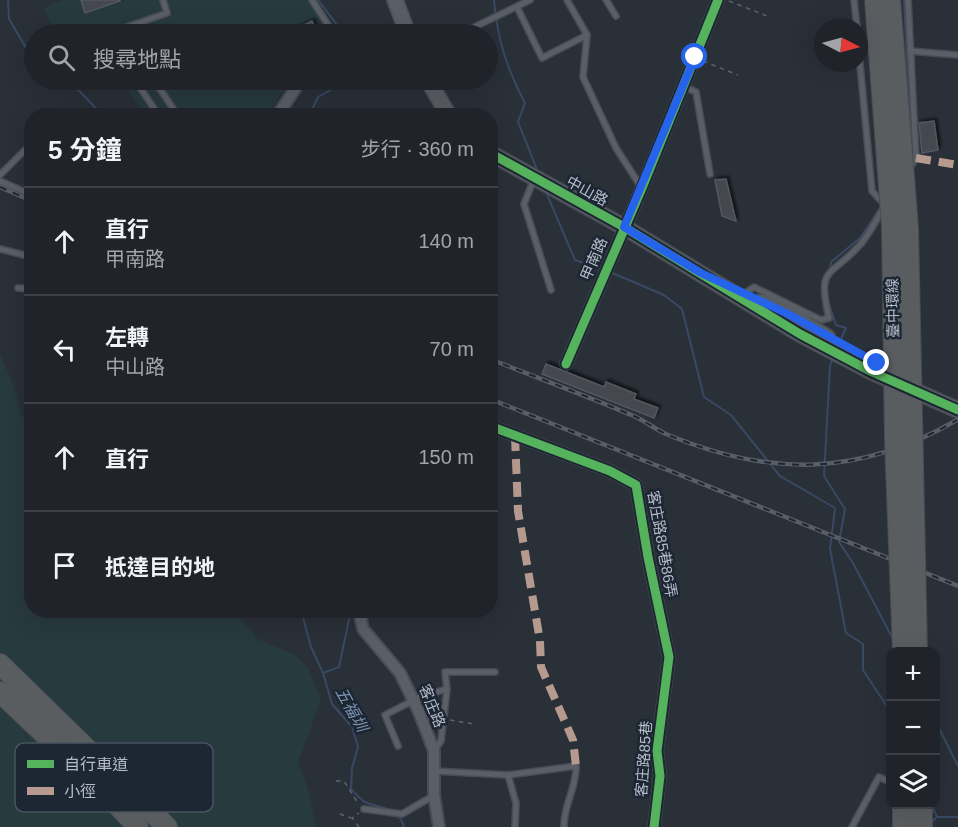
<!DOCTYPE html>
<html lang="zh-TW">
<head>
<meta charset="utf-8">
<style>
	body { margin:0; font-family:Helvetica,"Noto Sans TC",sans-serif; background:#282c32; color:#f1f3f6 }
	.controls { position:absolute; right:18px; bottom:18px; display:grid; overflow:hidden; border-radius:12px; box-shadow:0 6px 24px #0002 }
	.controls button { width:54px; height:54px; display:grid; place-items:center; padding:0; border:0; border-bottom:2px solid #3d4147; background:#20242a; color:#f1f3f6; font:30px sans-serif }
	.compass { position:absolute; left:814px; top:18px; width:54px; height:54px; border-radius:50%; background:#20242a; box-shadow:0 6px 24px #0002; rotate:96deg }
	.stop { position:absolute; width:18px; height:18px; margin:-14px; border:4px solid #2563eb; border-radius:50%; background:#fff }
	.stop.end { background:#2563eb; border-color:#fff; box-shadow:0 2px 6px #0008 }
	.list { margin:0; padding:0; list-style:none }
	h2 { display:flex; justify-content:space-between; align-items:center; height:78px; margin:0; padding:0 24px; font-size:26px }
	h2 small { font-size:20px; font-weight:400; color:#a2a4a8 }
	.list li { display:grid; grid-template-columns:39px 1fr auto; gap:18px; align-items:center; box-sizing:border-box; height:108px; padding:0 24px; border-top:2px solid #3d4147 }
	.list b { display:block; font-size:22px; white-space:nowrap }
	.list p { margin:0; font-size:20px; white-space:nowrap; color:#a2a4a8 }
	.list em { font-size:20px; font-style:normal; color:#a2a4a8 }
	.icon { flex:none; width:33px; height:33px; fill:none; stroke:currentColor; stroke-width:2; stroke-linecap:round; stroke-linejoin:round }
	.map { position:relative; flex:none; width:958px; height:827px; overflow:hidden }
	.search { position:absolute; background:#20242a; box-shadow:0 6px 24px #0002; left:24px; top:24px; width:474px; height:66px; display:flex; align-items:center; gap:15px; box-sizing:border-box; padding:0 21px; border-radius:33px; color:#a2a4a8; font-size:22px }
	.panel { position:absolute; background:#20242a; box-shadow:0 6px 24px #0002; left:24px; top:108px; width:474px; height:510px; border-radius:24px }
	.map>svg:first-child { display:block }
</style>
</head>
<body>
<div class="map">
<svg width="958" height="827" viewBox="0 0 958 827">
	<defs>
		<filter id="shadow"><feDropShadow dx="2.5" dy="-2.5" stdDeviation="1.5" flood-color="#0009"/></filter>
	</defs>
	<rect width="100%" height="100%" fill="#2a3038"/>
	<g fill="#273a3e">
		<polygon points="63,0 308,0 332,34 56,34 44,8"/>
		<polygon points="120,80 290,80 267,116 146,115"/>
		<polygon points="0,354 14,387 22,417 31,423 32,610 236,611 256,638 295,655 308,668 321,699 298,763 308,789 316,827 0,827"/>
	</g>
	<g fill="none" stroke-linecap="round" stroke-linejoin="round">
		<g stroke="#384963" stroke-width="2">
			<polyline points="8,0 9,19 34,61"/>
			<polyline points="318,0 344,34"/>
			<path d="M494 0C497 38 507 69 525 103L518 122 538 172"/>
			<polyline points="904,0 911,143"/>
			<polyline points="69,80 103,116"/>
			<polyline points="309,116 318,97 348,80"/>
			<polyline points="546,192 575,260 602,269"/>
			<polyline points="830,270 831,262 860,238 880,208"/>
			<polyline points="610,272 664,295 682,309 704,397 731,415 780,476 835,508 830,549 846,633 863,644 863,670 890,711"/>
			<polyline points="828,301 836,325 846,328 838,346"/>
			<polyline points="833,357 830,366 824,476 845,509 839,542 853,563 894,641"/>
			<path d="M301 610 311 647 323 673 332 704 352 727 358 747 352 768 351 789C355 793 360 799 365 802 382 809 398 806 404 827"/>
			<polyline points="323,673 339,667 351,610"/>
			<polyline points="936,722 958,766"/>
			<polyline points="931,804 937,817"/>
			<polyline points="931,823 937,817 958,817"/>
		</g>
	</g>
	<g fill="#444950" stroke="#52575f" stroke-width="1.5" filter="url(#shadow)">
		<polygon points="81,0 119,0 120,1 85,13"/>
		<polygon points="312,21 318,34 296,34 294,30"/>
		<polygon points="934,121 938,150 922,153 919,123"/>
		<polygon points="726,179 736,221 722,216 715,180"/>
		<polygon points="546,364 604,387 606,382 636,394 634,399 658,408 654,418 542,374"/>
	</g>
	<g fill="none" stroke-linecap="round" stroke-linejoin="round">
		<defs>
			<g id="lane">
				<polyline points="312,0 334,34"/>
				<polyline points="567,0 587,35 583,77 616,148 641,187"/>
				<polyline points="606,0 616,16"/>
				<polyline points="854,0 857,27"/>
				<polyline points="908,0 916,158 909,169"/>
				<polyline points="517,7 542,58 587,35"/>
				<polyline points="124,28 167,13 163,0"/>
				<polyline points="111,34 111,32 124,28 127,34"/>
				<polyline points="460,34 530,0"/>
				<polyline points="910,51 958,55"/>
				<polyline points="859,54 872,191 885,205"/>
				<polyline points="135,80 159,116"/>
				<polyline points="154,80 178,116"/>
				<polyline points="683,86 696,92 710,174"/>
				<polyline points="0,175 32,143"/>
				<polyline points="534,179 524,204 551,290"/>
				<polyline points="0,181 32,195"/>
				<polyline points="0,249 32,257"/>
				<polyline points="18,288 32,289"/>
				<path d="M744 294 754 287 821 320 829 318C817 267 829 278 858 247 869 236 876 220 884 207"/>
				<polyline points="398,746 385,715 422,696 447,689 445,672 495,672"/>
				<polyline points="435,749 441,741 447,689"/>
				<path d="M434 771 508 775 576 766C577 787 563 806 564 827"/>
				<polyline points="508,775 516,803 515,827"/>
				<polyline points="364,809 402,814 433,796"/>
				<polyline points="852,827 879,777 890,782"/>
			</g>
			<g id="street">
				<polyline points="414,80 431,85"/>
				<polyline points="277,116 301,80"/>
				<polyline points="566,364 642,188 718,0"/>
				<polyline points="490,426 610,471 636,485 648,557 669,657 657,751 660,776 654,827"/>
				<polyline points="359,610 363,629 400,673 419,712 434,751 434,795 439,827"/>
			</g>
			<g id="secondary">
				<polyline points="395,0 408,34"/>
				<polyline points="428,80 449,116"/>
				<polyline points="490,153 624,227 800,334 872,372 958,410"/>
				<polyline points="761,302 790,315 827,337"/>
			</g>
			<g id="highway">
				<polyline points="0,664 167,827"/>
				<polyline points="0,692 101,788 138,827"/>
				<polyline points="922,804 922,827"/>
				<polyline points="903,827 903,804"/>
			</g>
		</defs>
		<use href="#lane" stroke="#484c53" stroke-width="8"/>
		<use href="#street" stroke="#484c53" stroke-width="14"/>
		<use href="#secondary" stroke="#484c53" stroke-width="18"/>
		<use href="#highway" stroke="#474c53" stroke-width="22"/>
		<g stroke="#5d636a" stroke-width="1.5" stroke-dasharray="4.5 4.5" stroke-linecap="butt">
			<polyline points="729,1 767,16"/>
			<polyline points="703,61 738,75"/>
			<polyline points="450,720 473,724"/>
			<polyline points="336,781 344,781 358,803"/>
			<polyline points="340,814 351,818"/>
			<polyline points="359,827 352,818 359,813"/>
		</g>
		<use href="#lane" stroke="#5a5e66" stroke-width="5"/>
		<use href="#street" stroke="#5a5e66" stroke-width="10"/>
		<use href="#secondary" stroke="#595d64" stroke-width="15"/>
		<use href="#highway" stroke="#5a5d60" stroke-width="20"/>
		<defs>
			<g id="rail">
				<polyline points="0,187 32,201"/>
				<path d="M490 359C538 378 587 396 634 416 645 421 655 429 666 434 769 477 859 477 957 420"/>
				<polyline points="490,399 958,586"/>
			</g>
		</defs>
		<use href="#rail" stroke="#595d64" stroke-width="4.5"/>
		<use href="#rail" stroke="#1d2633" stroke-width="2" stroke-dasharray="7" stroke-linecap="butt"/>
		<defs>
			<g id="highway-bridge">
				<polyline points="875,0 892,226 895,440 903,652"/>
				<polyline points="890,0 908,228 917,652"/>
			</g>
		</defs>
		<use href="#highway-bridge" stroke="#474c53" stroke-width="22" stroke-linecap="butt"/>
		<use href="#highway-bridge" stroke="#5a5d60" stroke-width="20"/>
		<g stroke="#b69a8f" stroke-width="8" stroke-dasharray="15 8" stroke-linecap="butt">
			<polyline points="916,158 958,165"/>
			<polyline points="515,436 518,511 540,641 541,667 573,740 576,766"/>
		</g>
		<defs>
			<g id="cycleway">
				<polyline points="490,153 624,227 800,334 872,372 958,410"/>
				<polyline points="566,364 642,188 718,0"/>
				<polyline points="490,426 610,471 636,485 648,557 669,657 657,751 660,776 654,827"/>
			</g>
		</defs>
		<use href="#cycleway" stroke="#1d2633" stroke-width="13"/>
		<use href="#cycleway" stroke="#56b35d" stroke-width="9"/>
	</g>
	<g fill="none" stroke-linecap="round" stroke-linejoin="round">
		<polyline stroke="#2563eb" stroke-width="8" points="695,57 624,227 701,273 790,315 877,363"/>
	</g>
	<g text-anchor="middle" stroke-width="5" stroke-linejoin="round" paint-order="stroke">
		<g font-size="15" fill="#b4bcc9" stroke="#1d2633">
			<text transform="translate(587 191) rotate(29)" y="5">中山路</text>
			<text transform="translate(594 259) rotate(-67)" y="5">甲南路</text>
			<text transform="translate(893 308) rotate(-91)" y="5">臺中環線</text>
			<text transform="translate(662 544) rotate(80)" y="5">客庄路85巷86弄</text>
			<text transform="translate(432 706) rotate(68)" y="5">客庄路</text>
			<text transform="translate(644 759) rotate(-86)" y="5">客庄路85巷</text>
		</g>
		<g font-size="16" font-style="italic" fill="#7c92b1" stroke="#1d2633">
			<text transform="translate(352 709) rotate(61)" y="6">五福圳</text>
		</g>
	</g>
	<rect x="15" y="743" width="198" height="69" rx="9" fill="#1d2633" stroke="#4a5360" stroke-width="1.5"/>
	<rect x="27" y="760" width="27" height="8" fill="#56b35d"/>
	<rect x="27" y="787" width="27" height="8" fill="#b69a8f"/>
	<g font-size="16" fill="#b4bcc9">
		<text x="64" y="770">自行車道</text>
		<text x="64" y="797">小徑</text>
	</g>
</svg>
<div class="controls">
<button>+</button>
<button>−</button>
<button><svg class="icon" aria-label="layers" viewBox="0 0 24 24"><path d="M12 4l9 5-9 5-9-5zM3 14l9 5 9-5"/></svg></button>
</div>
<svg class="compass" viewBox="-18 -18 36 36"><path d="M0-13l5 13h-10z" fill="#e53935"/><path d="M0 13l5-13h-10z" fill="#a2a4a8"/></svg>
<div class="stop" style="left:695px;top:57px"></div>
<div class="stop end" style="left:877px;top:363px"></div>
<div class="search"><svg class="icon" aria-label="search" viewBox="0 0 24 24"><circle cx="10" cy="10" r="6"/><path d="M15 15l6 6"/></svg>搜尋地點</div>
<section class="panel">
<h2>5 分鐘<small>步行 · 360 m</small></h2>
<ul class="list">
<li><svg class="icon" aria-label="ahead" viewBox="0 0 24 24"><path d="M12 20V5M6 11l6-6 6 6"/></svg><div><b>直行</b><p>甲南路</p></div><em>140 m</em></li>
<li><svg class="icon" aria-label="left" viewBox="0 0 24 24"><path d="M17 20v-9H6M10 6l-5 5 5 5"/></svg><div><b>左轉</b><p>中山路</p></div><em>70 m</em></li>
<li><svg class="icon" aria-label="ahead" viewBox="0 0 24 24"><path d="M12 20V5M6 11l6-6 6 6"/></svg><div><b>直行</b></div><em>150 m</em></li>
<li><svg class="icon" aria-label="arrive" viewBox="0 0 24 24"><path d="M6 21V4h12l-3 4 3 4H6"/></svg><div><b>抵達目的地</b></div></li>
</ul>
</section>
</div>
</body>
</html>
